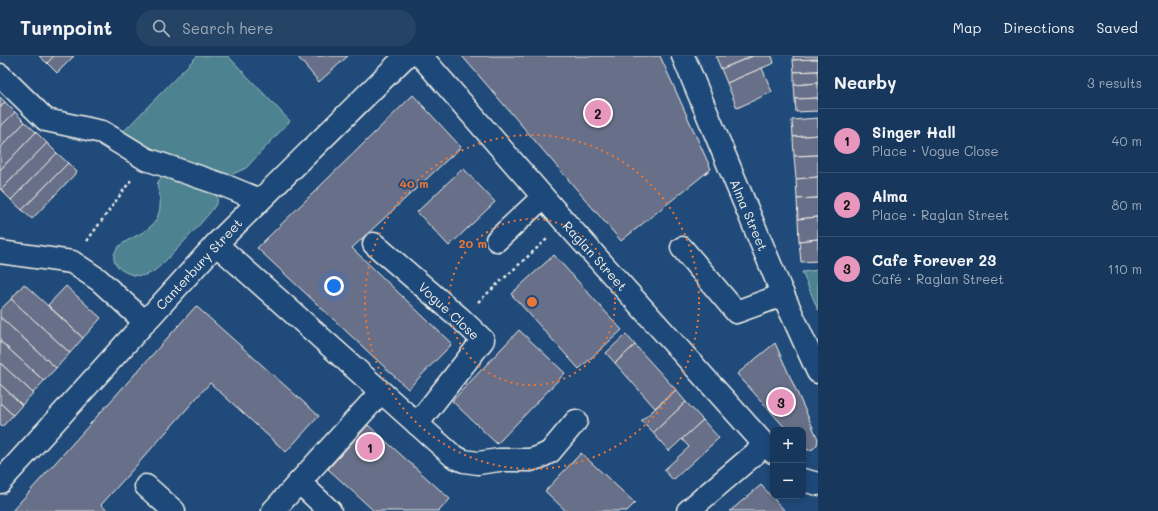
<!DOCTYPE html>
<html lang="en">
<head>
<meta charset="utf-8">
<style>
	body { margin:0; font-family:Mali,sans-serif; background:#244365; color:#f1f3f6 }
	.controls { position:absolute; right:12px; bottom:12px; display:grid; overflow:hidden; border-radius:8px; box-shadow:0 2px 6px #0003 }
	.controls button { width:36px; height:36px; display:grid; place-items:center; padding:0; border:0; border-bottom:1px solid #365272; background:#17385c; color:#f1f3f6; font:20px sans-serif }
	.you { position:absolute; left:334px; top:230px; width:14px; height:14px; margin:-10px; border:3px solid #fff; border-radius:50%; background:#1a73e8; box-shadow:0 0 0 6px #1a73e833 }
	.badge { display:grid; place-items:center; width:26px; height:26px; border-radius:50%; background:#e797bd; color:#111; font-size:13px; font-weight:700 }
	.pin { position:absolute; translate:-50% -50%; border:2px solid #fff; box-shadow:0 1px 4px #0006 }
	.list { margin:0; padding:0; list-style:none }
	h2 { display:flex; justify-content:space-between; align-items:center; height:52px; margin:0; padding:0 16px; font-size:17px }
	h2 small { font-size:13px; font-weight:400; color:#9eacbb }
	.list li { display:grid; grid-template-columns:26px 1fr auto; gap:12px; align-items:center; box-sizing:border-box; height:64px; padding:0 16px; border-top:1px solid #365272 }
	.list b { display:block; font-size:15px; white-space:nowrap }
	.list p { margin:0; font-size:13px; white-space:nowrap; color:#9eacbb }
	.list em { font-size:13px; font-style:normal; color:#9eacbb }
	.icon { flex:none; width:22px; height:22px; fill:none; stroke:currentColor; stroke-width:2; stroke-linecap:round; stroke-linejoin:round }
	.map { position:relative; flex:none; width:818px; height:455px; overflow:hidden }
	header { display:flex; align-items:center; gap:24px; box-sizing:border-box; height:56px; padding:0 20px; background:#17385c; border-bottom:1px solid #365272 }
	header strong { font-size:19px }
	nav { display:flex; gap:22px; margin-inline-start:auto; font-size:14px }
	.search { width:280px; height:36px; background:#244365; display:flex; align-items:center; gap:10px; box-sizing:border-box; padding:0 14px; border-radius:22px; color:#9eacbb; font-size:15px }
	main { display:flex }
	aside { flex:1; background:#17385c }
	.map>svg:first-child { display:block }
</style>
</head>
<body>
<header>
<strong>Turnpoint</strong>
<div class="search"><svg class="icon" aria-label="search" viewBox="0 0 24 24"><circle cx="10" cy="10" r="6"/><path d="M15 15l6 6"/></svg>Search here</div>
<nav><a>Map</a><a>Directions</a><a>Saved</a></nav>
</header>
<main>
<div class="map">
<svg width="818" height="455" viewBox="0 0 818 455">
	<rect width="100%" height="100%" fill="#1f4a7a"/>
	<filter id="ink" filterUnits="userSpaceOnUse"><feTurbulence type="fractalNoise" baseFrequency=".025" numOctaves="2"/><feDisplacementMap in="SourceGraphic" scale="8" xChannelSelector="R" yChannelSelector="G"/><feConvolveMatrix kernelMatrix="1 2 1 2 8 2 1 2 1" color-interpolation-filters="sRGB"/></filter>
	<g filter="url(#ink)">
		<g fill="#4d8391" stroke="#a0babc">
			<polygon points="197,0 228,0 290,65 246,112 233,118 222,120 197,112 140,87 123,76"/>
			<path d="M163 120 215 137C217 140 218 142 217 146 216 153 162 210 154 215 152 217 148 218 145 219 132 223 106 210 116 194 122 184 144 179 153 168 159 161 161 151 160 142 159 132 153 129 163 120Z"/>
			<polygon points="818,214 818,254 802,216"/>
		</g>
		<g fill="#676f89" stroke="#f4f1e8">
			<polygon points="39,0 54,0 47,7"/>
			<polygon points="54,0 74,0 57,17 47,7"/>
			<polygon points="297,0 348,0 319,26"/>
			<polygon points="462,0 660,0 711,113 621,185"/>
			<polygon points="718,0 753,0 721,13 716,1"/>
			<polygon points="753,0 772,0 774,7 727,27 721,13"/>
			<polygon points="793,0 818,0 818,3 793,4"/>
			<polygon points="818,3 818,15 794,16 793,4"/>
			<polygon points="762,12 772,36 737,52 727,27"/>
			<polygon points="818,15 818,27 794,29 794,16"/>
			<polygon points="818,27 818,42 795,43 794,29"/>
			<polygon points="413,39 461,91 352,192 452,288 408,333 257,192"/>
			<polygon points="0,41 5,46 0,52"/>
			<polygon points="818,42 818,55 796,56 795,43"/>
			<polygon points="5,46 15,56 0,71 0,52"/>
			<polygon points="15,56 25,66 0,92 0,71"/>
			<polygon points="818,62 818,79 793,81 792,64"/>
			<polygon points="25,66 36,76 0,114 0,92"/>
			<polygon points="36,76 47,87 1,134 0,133 0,114"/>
			<polygon points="818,79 818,99 794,100 793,81"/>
			<polygon points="47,87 57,97 11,144 1,134"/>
			<polygon points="57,97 68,107 22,154 11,144"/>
			<polygon points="818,99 818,121 796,123 794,100"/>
			<polygon points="68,107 77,116 32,163 22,154"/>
			<polygon points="463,112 495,146 449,190 417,156"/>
			<polygon points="818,121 818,142 797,143 796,123"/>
			<polygon points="818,142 818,161 798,163 797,143"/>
			<polygon points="818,161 818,183 799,185 798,163"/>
			<polygon points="818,183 818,205 801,206 799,185"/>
			<polygon points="554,199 622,274 579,313 511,238"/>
			<polygon points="24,228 83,282 70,297 11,243"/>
			<polygon points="66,230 101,262 83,282 48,249"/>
			<polygon points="11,243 70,297 56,312 0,261 0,254"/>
			<polygon points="196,250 319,360 286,396 210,327 101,449 108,455 12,455"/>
			<polygon points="0,261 56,312 44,325 0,285"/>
			<polygon points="519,274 565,317 497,388 452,345"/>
			<polygon points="626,278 635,289 615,307 606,297"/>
			<polygon points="0,285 44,325 33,337 0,307"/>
			<polygon points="775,287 818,383 817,389 813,393 809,394 803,393 803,374 787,374 737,318"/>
			<polygon points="635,289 676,334 655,352 615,307"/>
			<polygon points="0,307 33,337 22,349 0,328"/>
			<polygon points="0,328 22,349 13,359 0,347"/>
			<polygon points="676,334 686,346 653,377 641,365"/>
			<polygon points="686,346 703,364 669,395 653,377"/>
			<polygon points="0,347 13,359 2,371 0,369"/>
			<polygon points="703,364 719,382 673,424 664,414 689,391 682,383"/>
			<polygon points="368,369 450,443 439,455 374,455 328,413"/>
			<polygon points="581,397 635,447 627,455 566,455 545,435"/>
			<polygon points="761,429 785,455 730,455"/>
		</g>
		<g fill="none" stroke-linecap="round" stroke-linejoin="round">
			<defs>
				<g id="minor">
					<polyline points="421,0 565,166 765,389 773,396"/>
					<polyline points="683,0 780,232 818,316"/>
					<polyline points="0,19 46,64 102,76 146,103 226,130 260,144"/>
					<polyline points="497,184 543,141"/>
					<polyline points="216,188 453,400 464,405 478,407 499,404 530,404 540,401 550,396 576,365"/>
					<polyline points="374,188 460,262 483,284 417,368"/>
					<polyline points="682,192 736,256 783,239"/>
					<polyline points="0,196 72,206 99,224 145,266"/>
					<polyline points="803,424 818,428"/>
					<polyline points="0,426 216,188 406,0"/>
					<polyline points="299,426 330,455"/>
					<polyline points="146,430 174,455"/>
					<polyline points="273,455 381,336"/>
					<polyline points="688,455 765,389"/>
				</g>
			</defs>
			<use href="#minor" stroke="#f4f1e8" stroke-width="25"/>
			<g stroke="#f4f1e8" stroke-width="2.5" stroke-dasharray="3 3" stroke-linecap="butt">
				<polyline points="87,185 131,124"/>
				<polyline points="478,246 547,183"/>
			</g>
			<use href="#minor" stroke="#1f4a7a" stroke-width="22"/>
		</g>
	</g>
	<g fill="none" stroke="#ea7738" stroke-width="2" stroke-dasharray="2 4">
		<circle cx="532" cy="246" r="83"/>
		<circle cx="532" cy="246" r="167"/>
	</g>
	<g text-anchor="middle" stroke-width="3.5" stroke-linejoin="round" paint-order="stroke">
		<g font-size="13" fill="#f4f1e8" stroke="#1f4a7a">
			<text transform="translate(749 159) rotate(67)" y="5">Alma Street</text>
			<text transform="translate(595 200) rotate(48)" y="5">Raglan Street</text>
			<text transform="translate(199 208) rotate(-47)" y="5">Canterbury Street</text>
			<text transform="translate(449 255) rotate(43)" y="5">Vogue Close</text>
		</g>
	</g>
	<circle cx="532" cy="246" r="6" fill="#ea7738" stroke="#1f4a7a" stroke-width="2"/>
	<g font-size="12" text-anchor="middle" font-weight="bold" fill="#ea7738" stroke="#1f4a7a" stroke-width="3.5" stroke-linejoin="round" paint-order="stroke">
		<text x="414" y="132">40 m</text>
		<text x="473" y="192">20 m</text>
	</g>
</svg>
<div class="controls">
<button>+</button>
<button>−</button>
</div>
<div class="you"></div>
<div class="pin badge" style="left:370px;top:391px">1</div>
<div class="pin badge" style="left:598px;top:57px">2</div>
<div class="pin badge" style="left:781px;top:346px">3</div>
</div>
<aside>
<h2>Nearby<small>3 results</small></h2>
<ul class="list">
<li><span class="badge">1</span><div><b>Singer Hall</b><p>Place · Vogue Close</p></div><em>40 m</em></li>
<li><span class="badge">2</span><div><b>Alma</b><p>Place · Raglan Street</p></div><em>80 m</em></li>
<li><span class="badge">3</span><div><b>Cafe Forever 23</b><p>Café · Raglan Street</p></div><em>110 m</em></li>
</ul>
</aside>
</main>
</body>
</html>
